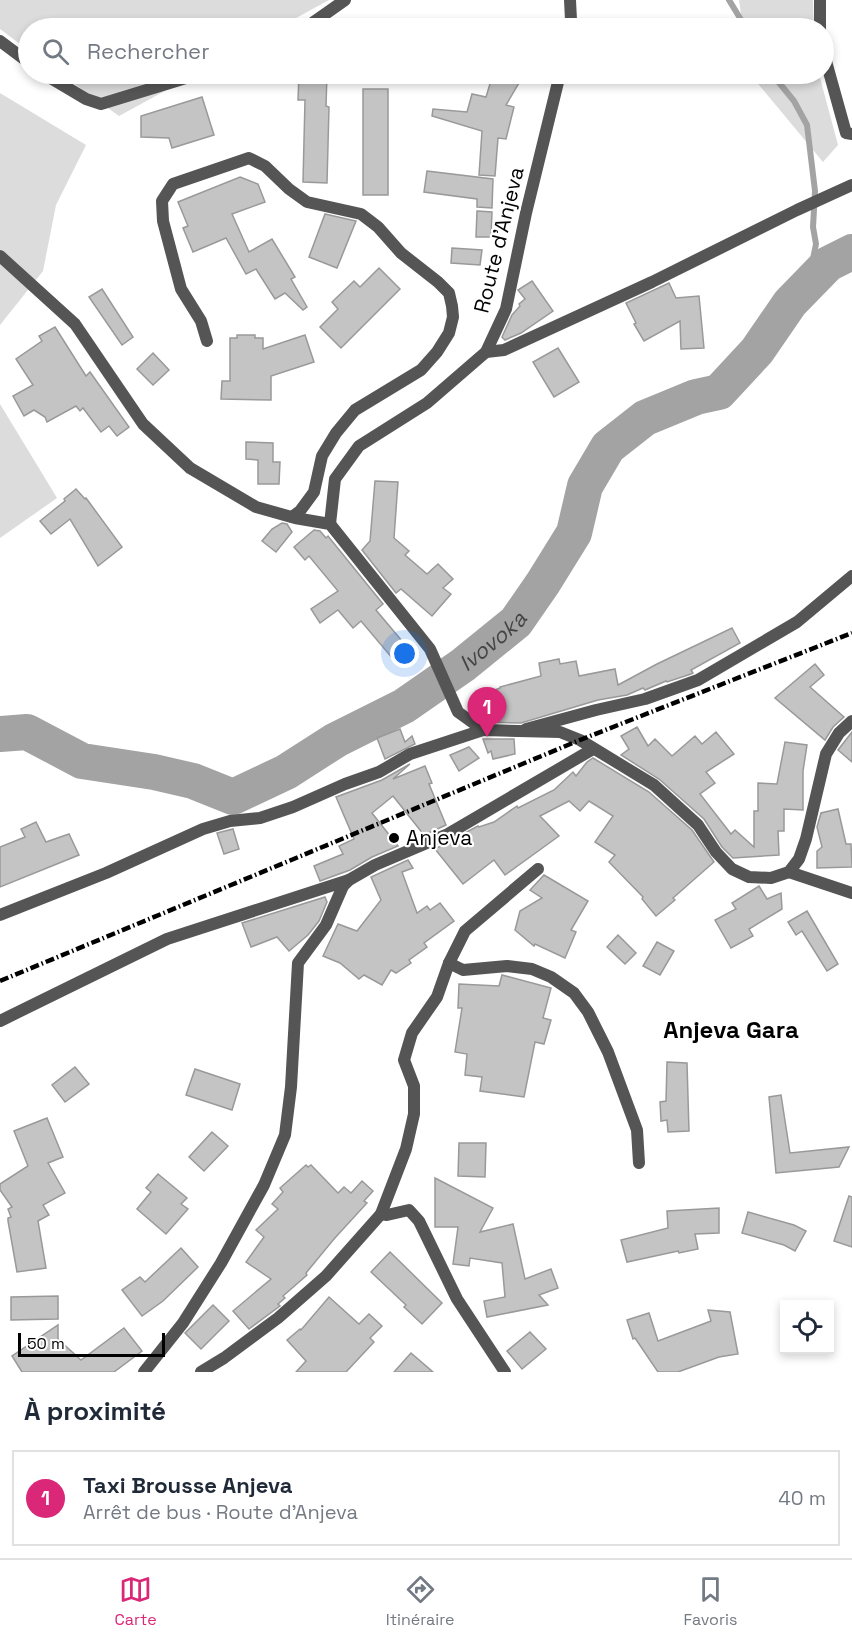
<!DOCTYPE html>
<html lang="fr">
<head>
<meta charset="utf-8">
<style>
	body { margin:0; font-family:"Space Grotesk",sans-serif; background:#f6f6f7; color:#1f2937 }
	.controls { position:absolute; right:18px; bottom:18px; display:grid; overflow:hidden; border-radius:0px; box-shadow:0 3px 9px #0003 }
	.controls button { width:54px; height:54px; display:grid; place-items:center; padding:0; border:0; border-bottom:2px solid #e0e1e3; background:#fff; color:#1f2937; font:30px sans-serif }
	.scale { position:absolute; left:18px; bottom:15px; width:147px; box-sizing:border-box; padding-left:6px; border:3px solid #000; border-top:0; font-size:16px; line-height:21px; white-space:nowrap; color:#000; -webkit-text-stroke:4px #fff; paint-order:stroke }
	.you { position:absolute; left:405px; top:654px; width:21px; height:21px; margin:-15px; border:4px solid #fff; border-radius:50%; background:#1a73e8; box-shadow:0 0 0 9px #1a73e833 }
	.badge { display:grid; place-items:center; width:39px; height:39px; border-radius:50%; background:#db2777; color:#fff; font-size:20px; font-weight:700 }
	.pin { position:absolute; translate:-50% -50px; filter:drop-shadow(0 2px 3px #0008) }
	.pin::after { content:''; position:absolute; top:32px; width:21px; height:18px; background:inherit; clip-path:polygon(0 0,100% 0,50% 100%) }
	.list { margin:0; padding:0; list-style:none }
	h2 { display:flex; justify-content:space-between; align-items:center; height:78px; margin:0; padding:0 24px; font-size:26px }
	h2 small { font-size:20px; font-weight:400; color:#747a83 }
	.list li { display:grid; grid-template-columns:39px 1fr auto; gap:18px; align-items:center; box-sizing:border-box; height:96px; margin:0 12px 12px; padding:0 12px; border:2px solid #e0e1e3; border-radius:0px }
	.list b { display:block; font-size:22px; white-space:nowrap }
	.list p { margin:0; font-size:20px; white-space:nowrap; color:#747a83 }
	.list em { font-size:20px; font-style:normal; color:#747a83 }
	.icon { flex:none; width:33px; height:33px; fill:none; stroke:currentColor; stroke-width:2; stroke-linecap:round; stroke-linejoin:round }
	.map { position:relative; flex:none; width:852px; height:1372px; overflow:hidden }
	.search { position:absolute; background:#fff; box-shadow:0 3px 9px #0003; left:18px; right:18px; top:18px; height:66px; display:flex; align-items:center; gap:15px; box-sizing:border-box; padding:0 21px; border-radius:33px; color:#747a83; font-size:22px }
	.sheet { height:186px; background:#fff }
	nav { display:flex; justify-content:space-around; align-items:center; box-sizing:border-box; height:84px; border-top:2px solid #e0e1e3; background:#fff; font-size:16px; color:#747a83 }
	nav a { display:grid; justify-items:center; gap:3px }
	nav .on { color:#db2777 }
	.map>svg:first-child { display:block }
</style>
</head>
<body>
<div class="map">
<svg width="852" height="1372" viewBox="0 0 852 1372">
	<rect width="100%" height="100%" fill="#fff"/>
	<g fill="#dcdcdc">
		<polygon points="0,0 329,0 278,28 28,28 28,50 0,29"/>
		<polygon points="739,0 813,0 814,28 743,28"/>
		<polygon points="61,74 196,74 119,116"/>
		<polygon points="750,74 819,74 838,145 823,162"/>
		<polygon points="0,93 86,145 56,205 43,271 0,325"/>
		<polygon points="0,404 57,498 0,538"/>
	</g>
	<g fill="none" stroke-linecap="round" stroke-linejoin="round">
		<g stroke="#a3a3a3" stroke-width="6">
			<polyline points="729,0 746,28"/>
			<polyline points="772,74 794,101 807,125 815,191 813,227 816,244 808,284"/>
		</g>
		<path stroke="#a3a3a3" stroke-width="36" id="s1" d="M0 734 27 732 82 761 154 772 193 781 233 797 286 772 336 740 404 706 463 665 516 622 543 583 574 533 585 486 608 447 645 418 696 397 719 392 757 351 790 303 828 264 852 252"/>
	</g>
	<g fill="#c4c4c4" stroke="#999" stroke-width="1.5">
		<polygon points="299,74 327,74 326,106 329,107 327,183 303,182 305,100 298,100"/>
		<polygon points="493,74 519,83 506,105 514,107 506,139 498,138 495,176 479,175 482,131 432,116 433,109 467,112 472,94 486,97"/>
		<rect x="363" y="89" width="25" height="106"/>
		<polygon points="202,97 214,135 172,148 169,138 141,137 141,116"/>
		<polygon points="427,171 493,179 492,208 477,207 477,199 424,192"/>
		<polygon points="240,177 258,184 265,202 232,214 249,252 272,239 295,277 291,279 307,307 303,310 285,293 275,299 256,269 246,274 226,238 193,252 183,228 188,226 178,202"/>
		<polygon points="477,211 492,212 491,237 476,237"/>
		<polygon points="325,214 356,221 337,268 309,257"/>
		<polygon points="452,248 482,250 480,265 451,263"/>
		<polygon points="379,268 400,289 341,348 320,327 338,309 332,302 354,281 360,287"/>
		<polygon points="532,281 553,311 521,333 505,340 502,337 512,315 520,306 519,304 525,299 518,290"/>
		<polygon points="669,283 676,298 699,296 704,348 681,349 680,321 644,341 634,324 636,323 626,303"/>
		<polygon points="102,289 133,337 122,345 89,297"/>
		<polygon points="55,327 86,376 90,372 129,427 117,436 109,426 101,432 83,408 80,411 76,406 47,422 45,417 34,410 24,416 13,396 33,385 16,359 42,341 39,336"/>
		<polygon points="237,335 255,335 255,338 263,338 263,349 305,335 314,362 271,376 271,400 221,399 222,381 230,381 230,338 237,338"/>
		<polygon points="558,348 579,382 554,397 533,362"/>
		<polygon points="153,353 169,370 153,385 137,369"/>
		<polygon points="246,442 273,443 273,462 280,462 279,484 258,484 258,460 246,459"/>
		<polygon points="375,481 398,482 394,538 409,551 405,555 427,574 438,564 453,579 443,588 451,594 432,616 401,589 396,593 362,550 370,541"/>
		<polygon points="76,489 85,499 86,498 122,547 98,566 70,519 51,534 40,521 65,501 64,499"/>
		<polygon points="282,523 287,524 292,532 276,552 262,541 272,529"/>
		<polygon points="314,530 320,531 326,538 328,536 383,604 376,610 407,647 393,659 361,621 353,628 338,610 320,623 311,609 338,591 309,556 305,560 294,547"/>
		<polygon points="732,628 740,643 691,670 693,673 691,674 667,682 666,681 645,690 643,688 627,695 598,700 521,723 486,722 475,714 472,705 484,701 482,695 500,688 500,687 541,676 539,663 559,659 560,664 576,661 579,676 615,669 618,685 657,664"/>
		<polygon points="815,664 824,675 810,687 844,717 833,727 825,740 775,698"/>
		<polygon points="637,727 648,746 655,739 672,756 695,736 702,744 716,732 734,754 706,772 715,783 700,794 731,834 735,830 754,847 754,811 758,811 758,783 777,784 785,742 807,745 803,771 803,810 784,809 784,831 778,831 779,855 733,858 722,847 704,819 659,779 621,755 629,749 621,736"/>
		<polygon points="400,729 405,742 412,736 415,744 385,759 377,738"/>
		<polygon points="852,732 852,762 838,750"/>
		<polygon points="483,739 514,739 515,754 493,759 491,751 488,753"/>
		<polygon points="469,747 479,758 459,771 450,755"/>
		<polygon points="593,758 649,792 692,830 714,862 673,898 675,900 656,916 642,899 643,897 609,862 615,855 595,842 613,816 589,801 580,811 569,801 540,816 559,836 505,875 494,860 463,884 435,849 478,826 479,827 494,822 517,806 518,808 554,790 573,772 576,776 587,762"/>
		<polygon points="410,764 393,779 425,766 432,783 429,784 446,825 424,835 393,796 372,813 398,846 372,857 350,870 320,881 314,866 343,854 339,846 354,839 336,797 382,780"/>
		<polygon points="838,809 846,844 851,844 852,867 817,868 817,851 822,847 817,827 821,813"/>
		<polygon points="36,822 46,842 69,834 79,855 0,887 0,847 25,837 21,829"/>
		<polygon points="233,829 239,849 224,854 217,833"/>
		<polygon points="408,860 413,868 402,872 417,913 427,906 430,910 440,903 454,921 424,943 427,947 409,960 411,963 396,973 391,970 382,985 364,975 359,979 340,963 323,956 338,924 357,931 381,900 371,877"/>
		<polygon points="544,875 588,901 571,930 576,932 565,958 535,944 534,946 515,930 520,911 542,898 530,890"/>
		<polygon points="759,886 767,899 781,893 782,909 749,929 753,936 731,948 715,920 736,909 732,903"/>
		<polygon points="325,897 327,902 319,921 308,935 289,951 277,937 251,947 242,923"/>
		<polygon points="807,911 838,964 827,971 802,931 796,935 788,922"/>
		<polygon points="618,935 636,953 625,964 607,947"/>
		<polygon points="657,942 674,951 660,975 643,966"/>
		<polygon points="502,975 551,988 543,1018 551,1020 544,1044 535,1042 524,1097 480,1091 482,1077 465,1075 467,1054 455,1052 462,1008 458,1008 459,984 499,986"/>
		<polygon points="667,1062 687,1063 689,1131 668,1132 667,1120 661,1121 660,1102 666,1101"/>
		<polygon points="75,1067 89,1084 65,1102 52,1085"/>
		<polygon points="195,1069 240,1084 232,1110 186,1095"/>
		<polygon points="781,1095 790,1153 849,1147 839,1167 776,1173 769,1097"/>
		<polygon points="47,1118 63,1157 48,1163 65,1193 43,1205 49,1215 38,1221 46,1268 17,1272 8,1221 8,1218 11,1217 8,1209 12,1207 0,1190 0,1184 28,1166 14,1131"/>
		<polygon points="212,1132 228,1146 204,1171 189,1157"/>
		<polygon points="459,1143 486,1143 485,1177 458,1176"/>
		<polygon points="306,1165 308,1167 311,1165 338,1193 344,1187 351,1193 362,1181 373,1191 364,1201 367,1203 334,1239 306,1273 307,1275 283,1296 285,1298 278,1304 280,1306 249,1329 233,1311 271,1279 246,1262 264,1237 256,1230 278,1209 272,1204 283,1192 280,1188"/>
		<polygon points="158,1174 187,1198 181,1204 188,1209 166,1234 137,1209 151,1192 146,1188"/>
		<polygon points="435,1178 493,1208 480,1232 513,1224 525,1279 551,1269 558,1288 539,1295 548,1305 487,1317 484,1301 505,1297 502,1263 470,1258 469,1266 453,1264 458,1227 435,1227"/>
		<polygon points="849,1196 852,1197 852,1247 834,1241"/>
		<polygon points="719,1208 719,1233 695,1234 698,1249 679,1253 678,1251 627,1262 621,1240 668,1228 667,1211"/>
		<polygon points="748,1212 794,1225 806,1231 795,1251 784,1245 742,1233"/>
		<polygon points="181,1248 198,1267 163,1301 142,1316 122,1290 140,1277 145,1282"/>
		<polygon points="390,1252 442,1303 422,1324 404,1307 406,1305 371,1272"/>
		<polygon points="58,1296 58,1319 11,1320 11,1297"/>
		<polygon points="329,1297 359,1324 369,1314 382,1326 370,1338 374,1342 346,1372 296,1372 306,1361 287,1340 300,1329 301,1330"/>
		<polygon points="213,1305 229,1321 201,1349 185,1333"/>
		<polygon points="708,1310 730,1312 738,1354 719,1357 678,1372 658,1372 635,1338 633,1339 627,1320 649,1313 658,1341 711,1321"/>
		<polygon points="58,1325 58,1339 81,1360 124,1328 142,1351 114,1372 22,1372 12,1356"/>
		<polygon points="530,1332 546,1349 522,1369 507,1351"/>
		<polygon points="411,1353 433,1372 394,1372"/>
	</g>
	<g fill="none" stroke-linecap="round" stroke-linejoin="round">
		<g stroke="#555" stroke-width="12">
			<polyline points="302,28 311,24 345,0"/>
			<polyline points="820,28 820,0"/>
			<polyline points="0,41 28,62"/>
			<polyline points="824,54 846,133 852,134"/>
			<polyline points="44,74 86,99 101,104 199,74"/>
			<polyline points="207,341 201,321 181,289 163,221 162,201 173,184 249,158 265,166 289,189 307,202 361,214 378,227 401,253 438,282 449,293 452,306 453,317 449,333 437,352 421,370 355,410 336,433 322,456 314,492 300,511 292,517"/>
			<polyline points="486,352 504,350 652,282 797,210 852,185"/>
			<polyline points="526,729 596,710 645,699 698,680 797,622 852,576"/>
			<polyline points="789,872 852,893"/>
			<polyline points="0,915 106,873 203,829 230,821 260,818 293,807 345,784 379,772 410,754 483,730"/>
			<polyline points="449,963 463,970 507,966 532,969 551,977 574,993 588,1012 608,1052 637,1130 639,1163"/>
			<polyline points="0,1021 167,939 349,880"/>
			<polyline points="381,1214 387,1215 409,1210 419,1221 457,1299 505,1372"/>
			<polyline points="144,1372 183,1323 221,1263 264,1185 285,1135 291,1087 298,963 326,925 343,886 349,880 375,865 448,834 593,749"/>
			<polyline points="201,1372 224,1358 278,1318 326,1276 381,1214 406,1149 414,1114 414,1086 404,1060 412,1033 437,997 449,963 465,931 538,869"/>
		</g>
		<g stroke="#555" stroke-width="12">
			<polyline points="569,28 571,20 570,0"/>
			<polyline points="0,256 75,324 143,424 190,468 256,507 295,518 330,524 430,649 458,712 483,730 560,732 580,740 654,785 698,825 716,852 732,869 749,877 771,878 789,872 799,859 806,839 826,754 839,733 852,721"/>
			<polyline points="330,524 335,479 359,446 427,403 486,352 506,309 526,213 560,74"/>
		</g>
		<polyline stroke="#000" stroke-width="4.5" stroke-dasharray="9 3 1.5 3" stroke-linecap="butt" points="0,981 580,740 852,633"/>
	</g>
	<circle fill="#000" stroke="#fff" stroke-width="2" cx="394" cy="838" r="6"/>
	<g text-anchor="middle" stroke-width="4.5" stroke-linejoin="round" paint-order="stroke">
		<g font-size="21" fill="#000" stroke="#fff">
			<text transform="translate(499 240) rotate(-76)" y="7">Route d'Anjeva</text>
		</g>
		<g font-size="21" fill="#000" stroke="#fff" text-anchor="start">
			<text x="406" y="845">Anjeva</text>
		</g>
		<g font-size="22" font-style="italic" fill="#444" stroke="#fff">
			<text dy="8" stroke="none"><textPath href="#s1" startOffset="549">Ivovoka</textPath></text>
		</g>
		<g font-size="24" font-weight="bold" fill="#000" stroke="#fff">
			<text x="731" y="1038">Anjeva Gara</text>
		</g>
	</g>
</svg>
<div class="controls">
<button><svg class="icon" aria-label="locate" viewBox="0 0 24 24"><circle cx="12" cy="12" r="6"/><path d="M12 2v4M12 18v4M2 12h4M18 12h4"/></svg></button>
</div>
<div class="scale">50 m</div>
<div class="you"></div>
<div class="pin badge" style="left:487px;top:737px">1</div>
<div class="search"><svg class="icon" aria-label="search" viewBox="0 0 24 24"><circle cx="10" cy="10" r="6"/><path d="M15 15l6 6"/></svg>Rechercher</div>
</div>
<section class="sheet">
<h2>À proximité<small></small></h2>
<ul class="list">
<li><span class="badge">1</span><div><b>Taxi Brousse Anjeva</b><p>Arrêt de bus · Route d'Anjeva</p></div><em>40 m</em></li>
</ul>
</section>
<nav>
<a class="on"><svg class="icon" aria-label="map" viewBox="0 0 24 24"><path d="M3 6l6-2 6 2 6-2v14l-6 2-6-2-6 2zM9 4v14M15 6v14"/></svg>Carte</a>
<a><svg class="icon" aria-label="directions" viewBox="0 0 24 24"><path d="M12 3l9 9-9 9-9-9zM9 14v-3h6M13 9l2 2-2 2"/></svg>Itinéraire</a>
<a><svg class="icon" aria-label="saved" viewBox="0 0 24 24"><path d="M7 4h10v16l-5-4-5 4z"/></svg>Favoris</a>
</nav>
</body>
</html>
